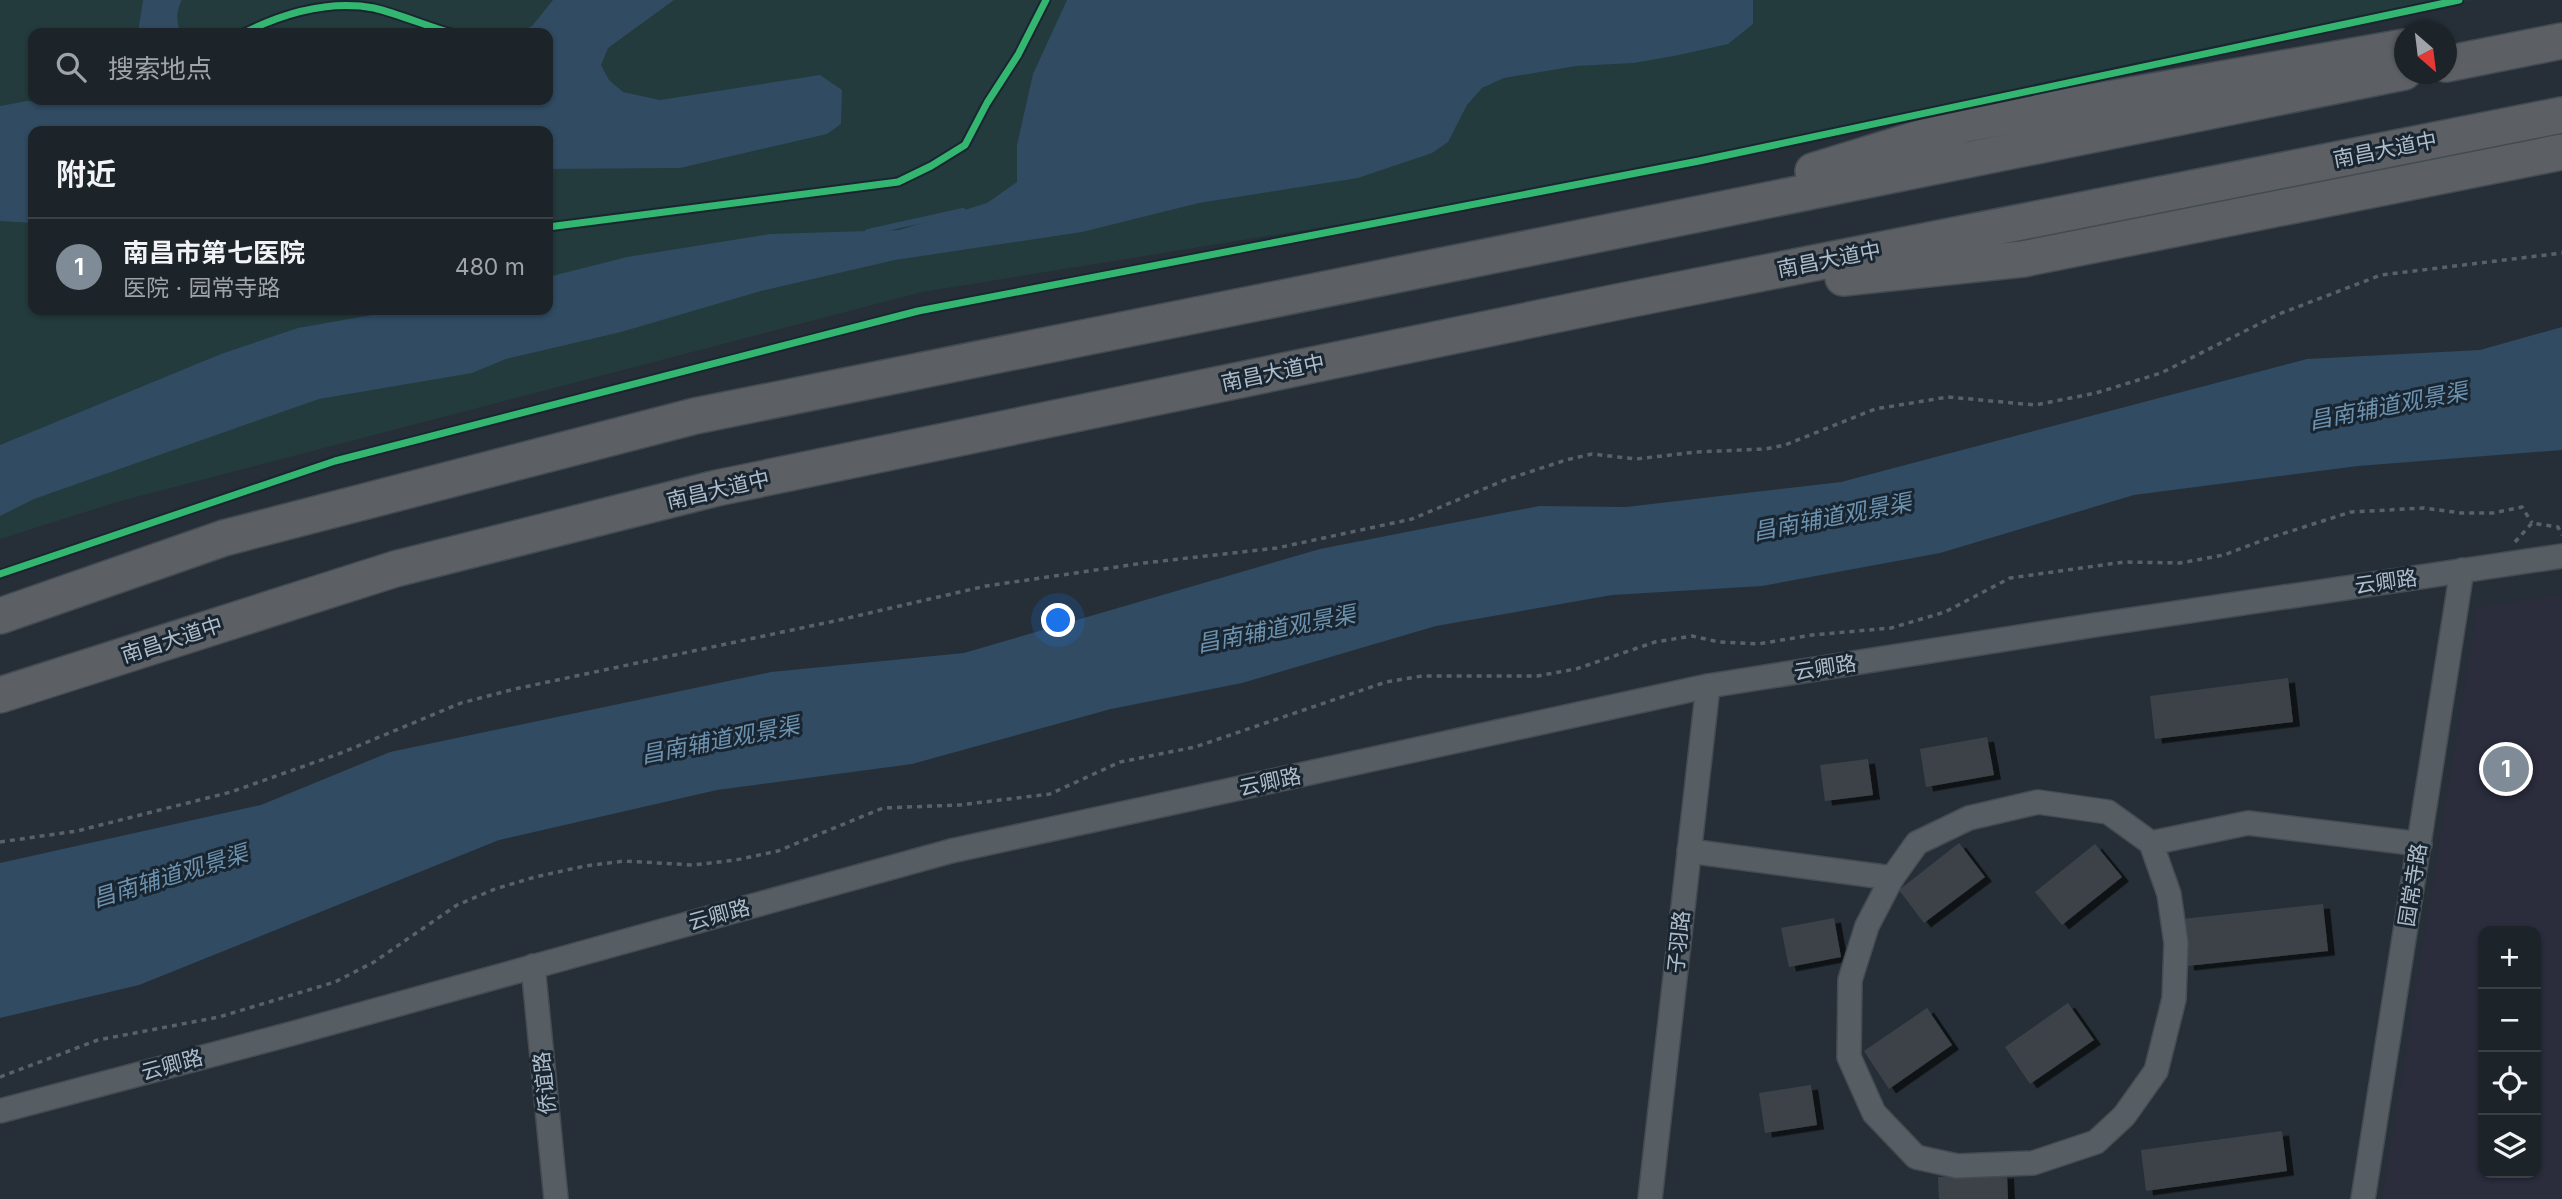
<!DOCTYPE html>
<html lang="zh">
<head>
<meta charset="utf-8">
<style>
	body { margin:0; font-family:Inter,"Noto Sans SC",sans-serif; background:#292f35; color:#f1f3f6 }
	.controls { position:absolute; right:21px; bottom:21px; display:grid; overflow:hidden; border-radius:14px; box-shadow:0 2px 5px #0004 }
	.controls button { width:63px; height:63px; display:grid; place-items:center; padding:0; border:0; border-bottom:2px solid #3a4046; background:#1c2329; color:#f1f3f6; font:35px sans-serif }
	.compass { position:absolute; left:2394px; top:21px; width:63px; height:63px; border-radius:50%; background:#1c2329; box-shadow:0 2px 5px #0004; rotate:152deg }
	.you { position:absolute; left:1059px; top:621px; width:24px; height:24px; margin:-18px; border:5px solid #fff; border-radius:50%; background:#1a73e8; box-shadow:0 0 0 10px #1a73e833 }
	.badge { display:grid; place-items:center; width:46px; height:46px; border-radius:50%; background:#7f8b96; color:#fff; font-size:23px; font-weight:700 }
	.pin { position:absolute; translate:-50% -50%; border:4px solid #fff; box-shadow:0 2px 7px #0006 }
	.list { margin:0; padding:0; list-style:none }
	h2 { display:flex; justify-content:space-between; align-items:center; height:91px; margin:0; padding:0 28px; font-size:30px }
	h2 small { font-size:23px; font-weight:400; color:#a0a4a8 }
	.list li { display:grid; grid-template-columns:46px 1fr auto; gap:21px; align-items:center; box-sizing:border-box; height:98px; padding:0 28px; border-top:2px solid #3a4046 }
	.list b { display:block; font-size:26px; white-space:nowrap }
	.list p { margin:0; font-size:23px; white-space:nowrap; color:#a0a4a8 }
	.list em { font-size:23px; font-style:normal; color:#a0a4a8 }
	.icon { flex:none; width:38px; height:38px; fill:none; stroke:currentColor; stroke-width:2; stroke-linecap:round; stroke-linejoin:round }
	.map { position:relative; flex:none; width:2562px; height:1199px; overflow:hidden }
	.search { position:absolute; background:#1c2329; box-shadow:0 2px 5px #0004; left:28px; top:28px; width:525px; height:77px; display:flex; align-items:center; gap:18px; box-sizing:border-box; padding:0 24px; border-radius:14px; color:#a0a4a8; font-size:26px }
	.panel { position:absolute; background:#1c2329; box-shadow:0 2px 5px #0004; left:28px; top:126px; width:525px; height:189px; border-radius:14px }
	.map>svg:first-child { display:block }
</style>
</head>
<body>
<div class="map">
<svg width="2562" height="1199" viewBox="0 0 2562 1199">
	<defs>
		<filter id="shadow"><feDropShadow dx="7" dy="4.5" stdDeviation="0" flood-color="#0009"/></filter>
	</defs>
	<rect width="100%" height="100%" fill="#262f37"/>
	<path fill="#2b2c3c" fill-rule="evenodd" d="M2562 595V1199H2382L2477 607ZM2483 931H2536V1173H2483Z"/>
	<path fill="#233b3c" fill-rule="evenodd" d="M0 0H2471L1706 165 922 292 117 502 0 539ZM33 33H548V100H33ZM33 131H548V310H33Z"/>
	<g fill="#304b62">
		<path d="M143 0H182C176 10 176 23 181 33H138Z"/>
		<polygon points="553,0 674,0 608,48 601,65 609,80 623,92 660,100 820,75 842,90 841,124 827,134 680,168 548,169 548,131 33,131 33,223 0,221 0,106 27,101 79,104 88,100 548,100 548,33 521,33 533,25"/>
		<polygon points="1067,0 1753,0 1753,24 1728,44 1679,55 1634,63 1576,66 1504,78 1482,88 1467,105 1448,142 1432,153 1358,178 1199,203 1082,232 895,260 761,291 621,332 506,359 472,373 319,399 34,499 0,516 0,445 221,354 298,328 400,310 548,310 548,277 627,257 770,234 899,230 987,203 1017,182 1017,145 1033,74"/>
		<polygon points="2562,327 2562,450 2358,466 2134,495 1940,553 1762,586 1612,595 1436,626 1242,683 1111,709 912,764 717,790 499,840 139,985 0,1018 0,863 261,805 390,752 771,672 964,653 1320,549 1539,506 1626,507 1841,482 2307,359 2480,350"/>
	</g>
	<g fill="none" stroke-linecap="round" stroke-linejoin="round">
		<polyline stroke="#304b62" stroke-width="6" points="868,232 963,211"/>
	</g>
	<g fill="#3c434a" filter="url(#shadow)">
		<polygon points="2288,678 2293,722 2155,739 2150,696"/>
		<polygon points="1987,737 1994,775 1926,787 1920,749"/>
		<polygon points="1868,759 1873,795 1825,801 1820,765"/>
		<polygon points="1959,843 1985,877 1924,923 1899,890"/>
		<polygon points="2095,844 2122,877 2062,925 2035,892"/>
		<polygon points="2323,904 2328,951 2187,966 2182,919"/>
		<polygon points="1834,918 1841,957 1789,967 1781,928"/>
		<polygon points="2068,1003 2094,1040 2030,1084 2005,1047"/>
		<polygon points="1927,1008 1952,1045 1889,1089 1864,1051"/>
		<polygon points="1811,1085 1817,1125 1765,1133 1759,1093"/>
		<polygon points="2282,1131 2287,1171 2146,1191 2141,1150"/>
		<polygon points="2007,1174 2008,1199 1939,1199 1938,1177"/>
	</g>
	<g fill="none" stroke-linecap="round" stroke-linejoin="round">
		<defs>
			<g id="minor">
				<polygon points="2038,802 2108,812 2151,843 2169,894 2176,943 2174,999 2156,1071 2124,1116 2096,1142 2033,1163 1957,1166 1916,1157 1874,1113 1849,1057 1850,980 1867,926 1892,878 1917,843 1969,818"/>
				<polyline points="2151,843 2248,823 2420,844"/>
				<polyline points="1689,851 1892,878"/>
				<polyline points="533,966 556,1199"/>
				<polyline points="0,1111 294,1033 951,851 1708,686 2095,625 2562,556"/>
				<polyline points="1650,1199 1708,686"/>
				<polyline points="2363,1199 2462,570"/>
			</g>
			<g id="highway">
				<polyline points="2446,64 2562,41"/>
				<polyline points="1813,171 1966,124 2404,47"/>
				<polyline points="1843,278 2023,259 2562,152"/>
				<polyline points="0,616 224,538 695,416 2404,72"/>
				<polyline points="0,695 395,569 717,488 1617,302 2562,115"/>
			</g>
		</defs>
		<use href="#minor" stroke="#454b51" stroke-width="26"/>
		<use href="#highway" stroke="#434b52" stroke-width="38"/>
		<g stroke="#596168" stroke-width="3.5" stroke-dasharray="5 5" stroke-linecap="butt">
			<polyline points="2515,542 2532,523 2558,527 2562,535"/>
			<polyline points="0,842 77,831 231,792 341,753 461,703 515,689 839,620 986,586 1144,563 1277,548 1412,519 1505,480 1566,460 1592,454 1636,459 1696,452 1765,449 1785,445 1875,409 1948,397 2035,405 2096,393 2161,373 2279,314 2381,275 2562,253"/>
			<polyline points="0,1077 98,1040 219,1017 335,982 374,962 457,905 495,889 535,877 585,866 624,861 693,865 736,860 778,851 883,808 959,805 1050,794 1120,762 1195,747 1386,682 1422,676 1537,676 1576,669 1655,642 1692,636 1719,642 1758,644 1812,635 1891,628 1945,612 2010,578 2124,562 2180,563 2224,555 2266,539 2351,512 2424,508 2461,513 2493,513 2522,507 2532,523"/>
		</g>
		<use href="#minor" stroke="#565e64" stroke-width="23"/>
		<use href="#highway" stroke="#5c6064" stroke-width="35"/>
		<defs>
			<g id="cycleway">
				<path d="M244 33C284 13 329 0 374 8 399 14 426 26 451 33"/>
				<polyline points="548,227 898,182 931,166 965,145 987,103 1018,55 1046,0"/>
				<polyline points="0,574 335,461 918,311 1699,161 2459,0"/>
			</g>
		</defs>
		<use href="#cycleway" stroke="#192631" stroke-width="11"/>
		<use href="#cycleway" stroke="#33b770" stroke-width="7"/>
	</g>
	<g text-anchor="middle" stroke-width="6" stroke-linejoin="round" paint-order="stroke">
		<g font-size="21" fill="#afbcc9" stroke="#192631">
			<text transform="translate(2385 150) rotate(-11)" y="7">南昌大道中</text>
			<text transform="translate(1829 260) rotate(-11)" y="7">南昌大道中</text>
			<text transform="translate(1273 373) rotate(-12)" y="7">南昌大道中</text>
			<text transform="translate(718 490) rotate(-13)" y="7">南昌大道中</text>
			<text transform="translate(2386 582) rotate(-8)" y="7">云卿路</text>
			<text transform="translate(172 640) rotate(-18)" y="7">南昌大道中</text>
			<text transform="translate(1825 668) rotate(-9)" y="7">云卿路</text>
			<text transform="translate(1270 782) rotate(-12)" y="7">云卿路</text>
			<text transform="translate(2413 885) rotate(-81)" y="7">园常寺路</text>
			<text transform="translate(719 915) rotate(-15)" y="7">云卿路</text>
			<text transform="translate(1679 942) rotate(-84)" y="7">子羽路</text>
			<text transform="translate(172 1065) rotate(-15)" y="7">云卿路</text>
			<text transform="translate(545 1083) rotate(-96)" y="7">侨谊路</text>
		</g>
		<g font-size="23" font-style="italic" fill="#6c92af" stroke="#192631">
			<text transform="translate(2388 406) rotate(-11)" y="8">昌南辅道观景渠</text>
			<text transform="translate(1832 517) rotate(-11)" y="8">昌南辅道观景渠</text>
			<text transform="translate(1276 629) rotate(-11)" y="8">昌南辅道观景渠</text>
			<text transform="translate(720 740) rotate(-11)" y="8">昌南辅道观景渠</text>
			<text transform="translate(170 876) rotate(-17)" y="8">昌南辅道观景渠</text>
		</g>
	</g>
</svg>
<div class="controls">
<button>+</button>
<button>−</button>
<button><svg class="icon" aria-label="locate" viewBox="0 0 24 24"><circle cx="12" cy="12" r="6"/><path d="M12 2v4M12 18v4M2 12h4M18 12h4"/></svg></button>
<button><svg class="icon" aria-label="layers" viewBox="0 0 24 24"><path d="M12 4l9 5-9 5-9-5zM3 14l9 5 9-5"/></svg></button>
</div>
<svg class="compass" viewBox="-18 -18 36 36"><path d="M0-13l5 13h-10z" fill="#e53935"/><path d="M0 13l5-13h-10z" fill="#a0a4a8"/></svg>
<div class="you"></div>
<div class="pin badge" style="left:2506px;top:769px">1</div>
<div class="search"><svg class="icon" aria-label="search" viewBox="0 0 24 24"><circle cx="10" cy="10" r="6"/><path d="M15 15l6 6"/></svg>搜索地点</div>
<section class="panel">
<h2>附近<small></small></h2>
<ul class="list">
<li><span class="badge">1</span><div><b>南昌市第七医院</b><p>医院 · 园常寺路</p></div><em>480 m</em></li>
</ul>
</section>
</div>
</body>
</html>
